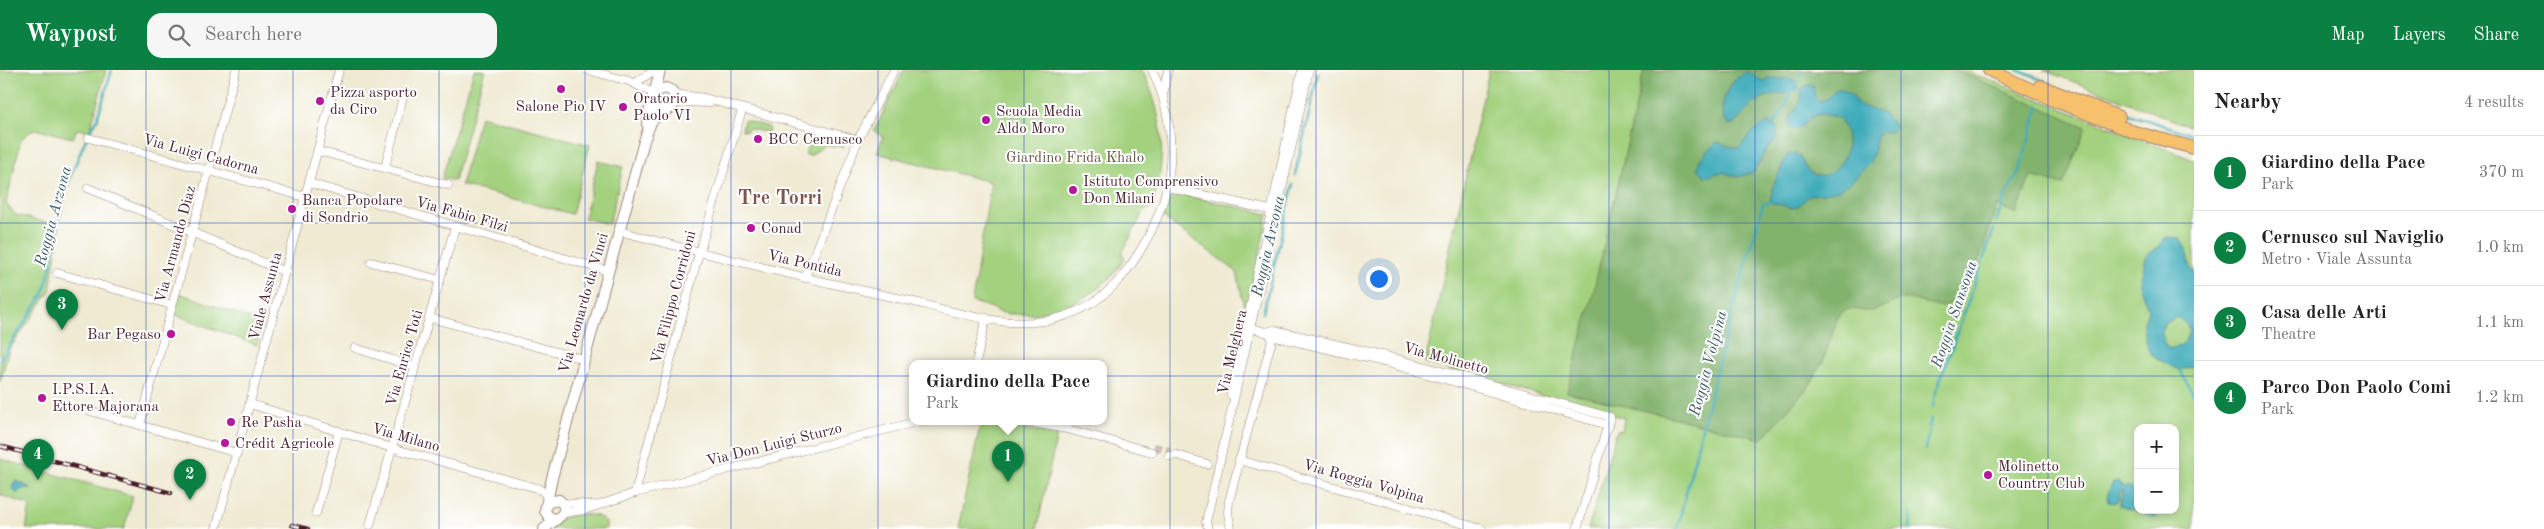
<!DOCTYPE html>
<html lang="en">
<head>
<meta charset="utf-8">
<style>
	body { margin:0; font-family:"Old Standard TT",serif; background:#f6f6f6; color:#222 }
	.controls { position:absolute; right:15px; bottom:15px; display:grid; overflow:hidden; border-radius:10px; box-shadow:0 2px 8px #0003 }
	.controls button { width:45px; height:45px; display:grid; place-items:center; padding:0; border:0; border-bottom:1px solid #e0e0e0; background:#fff; color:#222; font:25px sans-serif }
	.you { position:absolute; left:1378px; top:208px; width:18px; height:18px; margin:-12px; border:4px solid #fff; border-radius:50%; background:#1a73e8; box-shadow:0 0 0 8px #1a73e833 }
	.badge { display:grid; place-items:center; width:32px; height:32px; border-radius:50%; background:#0b8043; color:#fff; font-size:16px; font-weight:700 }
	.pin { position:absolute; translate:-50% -41px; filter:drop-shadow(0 1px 2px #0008) }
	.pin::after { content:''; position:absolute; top:26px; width:18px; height:15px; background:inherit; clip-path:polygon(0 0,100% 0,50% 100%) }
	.popup { position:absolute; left:909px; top:290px; width:198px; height:65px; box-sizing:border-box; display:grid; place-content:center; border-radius:10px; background:#fff; filter:drop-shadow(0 1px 4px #0005); font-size:16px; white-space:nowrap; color:#767676 }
	.popup b { font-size:19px; color:#222 }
	.popup::after { content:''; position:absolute; left:50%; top:100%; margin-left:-10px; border:10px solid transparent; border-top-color:#fff }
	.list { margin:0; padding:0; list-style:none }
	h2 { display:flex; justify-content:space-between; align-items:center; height:65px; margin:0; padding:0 20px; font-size:21px }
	h2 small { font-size:16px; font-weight:400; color:#767676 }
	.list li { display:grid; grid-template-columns:32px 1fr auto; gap:15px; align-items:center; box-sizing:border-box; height:75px; padding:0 20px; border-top:1px solid #e0e0e0 }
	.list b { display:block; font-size:19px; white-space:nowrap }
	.list p { margin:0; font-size:16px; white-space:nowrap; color:#767676 }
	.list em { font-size:16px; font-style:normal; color:#767676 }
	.icon { flex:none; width:28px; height:28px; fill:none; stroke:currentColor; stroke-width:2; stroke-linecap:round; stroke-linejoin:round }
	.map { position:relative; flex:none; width:2194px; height:459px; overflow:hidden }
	header { display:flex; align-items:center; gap:30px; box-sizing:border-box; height:70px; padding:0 25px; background:#0b8043; color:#fff }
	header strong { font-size:24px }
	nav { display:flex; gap:28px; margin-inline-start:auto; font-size:18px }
	.search { width:350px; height:45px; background:#f6f6f6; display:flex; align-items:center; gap:12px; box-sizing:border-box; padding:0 18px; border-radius:15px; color:#767676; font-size:19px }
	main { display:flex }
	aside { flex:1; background:#fff }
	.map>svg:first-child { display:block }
</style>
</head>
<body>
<header>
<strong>Waypost</strong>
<div class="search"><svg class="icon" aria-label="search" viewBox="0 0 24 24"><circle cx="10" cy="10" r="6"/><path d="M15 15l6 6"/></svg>Search here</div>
<nav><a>Map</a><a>Layers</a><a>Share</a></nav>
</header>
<main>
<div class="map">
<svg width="2194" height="459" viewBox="0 0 2194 459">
	<rect width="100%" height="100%" fill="#fff"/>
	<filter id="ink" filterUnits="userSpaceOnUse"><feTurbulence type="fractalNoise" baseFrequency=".02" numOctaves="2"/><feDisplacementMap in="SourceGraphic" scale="10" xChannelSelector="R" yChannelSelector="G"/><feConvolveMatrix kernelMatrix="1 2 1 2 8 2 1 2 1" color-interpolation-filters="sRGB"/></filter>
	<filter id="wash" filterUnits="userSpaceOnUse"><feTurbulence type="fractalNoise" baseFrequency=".0096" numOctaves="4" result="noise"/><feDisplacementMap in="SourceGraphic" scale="20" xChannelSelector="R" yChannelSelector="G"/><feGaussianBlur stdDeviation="1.12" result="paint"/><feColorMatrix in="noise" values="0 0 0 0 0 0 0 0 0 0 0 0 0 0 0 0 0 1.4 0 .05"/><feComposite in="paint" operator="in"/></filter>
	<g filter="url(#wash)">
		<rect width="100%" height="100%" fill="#efead2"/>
		<g fill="#a3d17e" stroke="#767854" fill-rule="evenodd">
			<polygon points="0,0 106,0 90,61 77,59 73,68 34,59 21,69 6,134 16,145 60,156 50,221 9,280 0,312"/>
			<polygon points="474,0 485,0 454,111 442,108"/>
			<path d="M904 0H1142C1164 43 1168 92 1151 138L1144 141 1122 183 1125 189 1111 207 1095 221 1075 233 1054 240 1032 244H1010L996 241 993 238 972 232 991 112 877 83 883 67 874 61Z"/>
			<path d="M1489 0H1964L2194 90V459H1588L1617 360 1622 361 1624 348 1425 293ZM2138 358H2175V440H2138Z"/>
			<polygon points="2043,0 2194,0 2194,58"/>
			<polygon points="480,46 590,75 572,144 461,115"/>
			<polygon points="744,50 769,57 768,63 748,58 747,61 742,60"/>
			<polygon points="810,67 843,75 844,77 824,75 810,86 805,85"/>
			<polygon points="598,91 623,97 609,154 584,148"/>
			<polygon points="1167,121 1268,144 1246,247 1237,202 1160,145"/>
			<polygon points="179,223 263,253 257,275 173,244"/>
			<polygon points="981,351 1057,364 1037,459 958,459"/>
			<polygon points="0,389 133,426 124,459 26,459 30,435 0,425"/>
			<path d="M582 444 598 446 606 452V459H548C557 449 569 445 582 444Z"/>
		</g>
		<path fill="#82b36d" stroke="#66694c" d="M1644 0H1956L2086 57 2063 115 2031 106 2016 145 1997 135C1988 161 1972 232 1942 236 1929 238 1917 228 1905 229 1892 231 1882 240 1868 241 1854 241 1848 234 1838 247L1823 291 1810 315 1762 369 1567 322 1592 228Z"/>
		<g fill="#3cabb9" stroke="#436572" fill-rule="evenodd">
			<path d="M1749 2 1762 11 1769 8 1793 9 1798 18C1788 26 1780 22 1768 26 1755 29 1744 44 1735 54H1728C1713 40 1730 5 1749 2Z"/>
			<path d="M1807 15 1813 16 1815 27 1819 31 1827 29 1836 19H1843L1854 27 1857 34 1884 44 1895 56 1890 62H1882L1878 65 1870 93 1853 110 1839 120 1809 126 1797 137 1792 138 1770 132 1773 116 1787 85 1796 83C1803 89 1803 99 1813 104 1831 111 1847 90 1847 74 1848 65 1844 56 1839 48 1814 41 1815 44 1797 60L1790 58C1786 46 1796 41 1800 32 1802 25 1800 20 1807 15Z"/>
			<polygon points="1767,53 1777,57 1777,68 1767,79 1754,102 1738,107 1722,102 1705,107 1698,98 1700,89 1717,72 1736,78 1740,77 1750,64"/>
			<path d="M2166 167 2180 168 2188 183 2191 200 2194 201V296L2180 300 2171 296 2155 288 2148 280 2143 257 2148 239 2139 215 2147 184 2157 179ZM2177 247 2187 255 2190 261 2184 273 2172 279 2166 276 2162 264 2164 254Z"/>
			<polygon points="17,411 31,418 22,419 17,424 12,418 14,412"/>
			<polygon points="2118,411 2123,417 2126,416 2138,420 2138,440 2159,440 2156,448 2119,436 2123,421 2121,421 2118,431 2113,433 2109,432 2107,427 2112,413"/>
		</g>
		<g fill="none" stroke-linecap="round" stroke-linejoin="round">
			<g stroke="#3cabb9" stroke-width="2.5">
				<polyline points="2017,0 2045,11"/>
				<polyline points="1796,14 1802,0"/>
				<polyline points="1798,18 1802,21"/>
				<polyline points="2119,41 2194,65"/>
				<polyline points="1773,54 1778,49 1791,23"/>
				<polyline points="1295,105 1318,4"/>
				<polyline points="1996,152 2005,127 2020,99 2039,35"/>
				<polyline points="1263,243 1293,115"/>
				<polyline points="0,290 44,223 51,196 56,159 71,105 88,64 97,50 112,0"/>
				<polyline points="2180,300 2194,326"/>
				<polyline points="1933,337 1935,325 1994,159"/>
				<polyline points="1925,380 1931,348"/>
				<polyline points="1677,459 1722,278 1763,134 1770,132"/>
				<polyline points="1910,459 1911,442"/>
			</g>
		</g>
	</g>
	<g filter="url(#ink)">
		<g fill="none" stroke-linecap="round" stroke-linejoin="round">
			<polyline stroke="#cec1b1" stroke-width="8" stroke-dasharray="8 4" stroke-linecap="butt" points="1154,377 1170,381"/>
			<defs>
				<g id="minor">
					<polyline points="587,0 629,11 653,23"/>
					<polyline points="635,13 655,0"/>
					<polyline points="674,24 704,28 858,70"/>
					<polyline points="1163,25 1168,0"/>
					<polyline points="674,34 684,32 709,33"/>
					<polyline points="89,68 305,127"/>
					<polyline points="318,81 448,115"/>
					<polyline points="385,98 404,23"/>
					<polyline points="309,113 608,201"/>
					<polyline points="1167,117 1274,141"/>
					<polyline points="88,118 285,202"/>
					<path d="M619 161C713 186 807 209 902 229 950 240 1010 262 1058 248 1106 235 1132 200 1153 157 1177 107 1176 50 1152 0"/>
					<polyline points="371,192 440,210"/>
					<polyline points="57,203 172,235"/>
					<polyline points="805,208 858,70 894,0"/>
					<polyline points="430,248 583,289"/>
					<polyline points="1248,257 1266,262 1272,266 1384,292 1608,355"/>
					<polyline points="1266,262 1274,260 1386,286 1610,347 1577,459"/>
					<polyline points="355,278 415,297"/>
					<polyline points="976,293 986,248"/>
					<polyline points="1231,325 1302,0"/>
					<polyline points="250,334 392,378 537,418 544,422 547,429"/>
					<polyline points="87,340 237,383"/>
					<polyline points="1022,351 1067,359 1152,382"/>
					<polyline points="140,355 236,0"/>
					<polyline points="1169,386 1177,385 1207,394"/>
					<polyline points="1239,390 1482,459"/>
					<polyline points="635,423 699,183 742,40"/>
					<polyline points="562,433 593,435"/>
					<polyline points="316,443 339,361"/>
					<polyline points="564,443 584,440 635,423 920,351"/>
					<polyline points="370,455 455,157"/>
					<polyline points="216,459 339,0"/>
					<polyline points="1208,459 1206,452 1309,0"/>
					<polyline points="1231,459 1228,443 1229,431 1274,262"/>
				</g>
				<g id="tertiary">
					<polyline points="655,21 660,0"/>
					<path d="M647 54C649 46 651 26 655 21L666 18 672 21 675 27 672 37 666 41 658 39 652 33"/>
					<polyline points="556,449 549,447 545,441 552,408 644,71 651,52 662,41"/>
					<path d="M544 459C551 451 575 443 559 430L548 432"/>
				</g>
				<g id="primary">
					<polyline points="1989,0 2053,30 2134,62 2194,78"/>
					<polyline points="2040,16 2119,47"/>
				</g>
			</defs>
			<use href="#minor" stroke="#9c847e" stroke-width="9"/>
			<use href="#tertiary" stroke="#9c847e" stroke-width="12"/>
			<use href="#primary" stroke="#9c847e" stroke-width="14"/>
			<use href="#minor" stroke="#fff" stroke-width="8"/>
			<use href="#tertiary" stroke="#fff" stroke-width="10"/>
			<use href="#primary" stroke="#f7c06c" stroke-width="12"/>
			<defs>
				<g id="rail">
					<polyline points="0,376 171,423"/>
					<polyline points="292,455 308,459"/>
				</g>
			</defs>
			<use href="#rail" stroke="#4a1f2b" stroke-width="4.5"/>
			<use href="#rail" stroke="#fff" stroke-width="2.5" stroke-dasharray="8" stroke-linecap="butt"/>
		</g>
	</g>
	<path fill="none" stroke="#1d4ed8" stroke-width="1" stroke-opacity="0.55" d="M146 0V459M293 0V459M439 0V459M585 0V459M731 0V459M878 0V459M1024 0V459M1170 0V459M1316 0V459M1463 0V459M1609 0V459M1755 0V459M1901 0V459M2048 0V459M0 153H2194M0 306H2194"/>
	<g fill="#b5179e" stroke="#fff" stroke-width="2">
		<circle cx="561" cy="19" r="5"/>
		<circle cx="320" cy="31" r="5"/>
		<circle cx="623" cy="37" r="5"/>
		<circle cx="986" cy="50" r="5"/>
		<circle cx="758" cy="69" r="5"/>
		<circle cx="1073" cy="120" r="5"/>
		<circle cx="292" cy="139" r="5"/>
		<circle cx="751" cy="158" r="5"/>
		<circle cx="171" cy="264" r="5"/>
		<circle cx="42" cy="328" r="5"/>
		<circle cx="231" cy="352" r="5"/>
		<circle cx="225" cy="373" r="5"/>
		<circle cx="1988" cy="405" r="5"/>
	</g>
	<g text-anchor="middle" stroke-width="4" stroke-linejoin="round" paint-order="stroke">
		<g font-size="15" fill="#4a1f2b" stroke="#fff" text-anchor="start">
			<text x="330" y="27">Pizza asporto<tspan x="330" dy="17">da Ciro</tspan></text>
			<text x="633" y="33">Oratorio<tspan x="633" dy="17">Paolo VI</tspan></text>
			<text x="561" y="41" text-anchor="middle">Salone Pio IV</text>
			<text x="996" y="46">Scuola Media<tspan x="996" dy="17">Aldo Moro</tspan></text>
			<text x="768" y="74">BCC Cernusco</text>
			<text x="1083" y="116">Istituto Comprensivo<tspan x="1083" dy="17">Don Milani</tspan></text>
			<text x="302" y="135">Banca Popolare<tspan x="302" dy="17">di Sondrio</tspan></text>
			<text x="761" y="163">Conad</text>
			<text x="161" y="269" text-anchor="end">Bar Pegaso</text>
			<text x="52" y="324">I.P.S.I.A.<tspan x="52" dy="17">Ettore Majorana</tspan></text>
			<text x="241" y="357">Re Pasha</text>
			<text x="235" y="378">Crédit Agricole</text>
			<text x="1998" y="401">Molinetto<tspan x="1998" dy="17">Country Club</tspan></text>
		</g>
		<g font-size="15" fill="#4a1f2b" stroke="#fff">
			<text transform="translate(201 84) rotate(15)" y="5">Via Luigi Cadorna</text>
			<text transform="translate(462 144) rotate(16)" y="5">Via Fabio Filzi</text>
			<text transform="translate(175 174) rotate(-75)" y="5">Via Armando Diaz</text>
			<text transform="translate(805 193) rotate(13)" y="5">Via Pontida</text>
			<text transform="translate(265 226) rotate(-75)" y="5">Viale Assunta</text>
			<text transform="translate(673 227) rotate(-75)" y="5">Via Filippo Corridoni</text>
			<text transform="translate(583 233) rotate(-74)" y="5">Via Leonardo da Vinci</text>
			<text transform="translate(1232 282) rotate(-77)" y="5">Via Melghera</text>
			<text transform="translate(404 288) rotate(-74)" y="5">Via Enrico Toti</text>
			<text transform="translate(1446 288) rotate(15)" y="5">Via Molinetto</text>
			<text transform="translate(406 367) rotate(16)" y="5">Via Milano</text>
			<text transform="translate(774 374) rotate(-14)" y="5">Via Don Luigi Sturzo</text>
			<text transform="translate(1364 411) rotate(16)" y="5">Via Roggia Volpina</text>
		</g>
		<g font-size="15" fill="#655444" stroke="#fff">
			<text x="1075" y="92">Giardino Frida Khalo</text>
		</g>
		<g font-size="16" font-style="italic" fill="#445e6b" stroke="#fff">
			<text transform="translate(52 146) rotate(-75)" y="6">Roggia Arzona</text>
			<text transform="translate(1267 176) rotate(-77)" y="6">Roggia Arzona</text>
			<text transform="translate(1953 244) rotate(-71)" y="6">Roggia Sansona</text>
			<text transform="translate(1707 293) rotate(-75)" y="6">Roggia Volpina</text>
		</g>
		<g font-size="20" font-weight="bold" fill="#7d5650" stroke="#fff">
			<text x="780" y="134">Tre Torri</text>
		</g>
	</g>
</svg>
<div class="controls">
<button>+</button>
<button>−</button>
</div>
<div class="you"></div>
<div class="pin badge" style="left:1008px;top:412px">1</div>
<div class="popup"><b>Giardino della Pace</b>Park</div>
<div class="pin badge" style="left:190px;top:430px">2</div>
<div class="pin badge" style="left:62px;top:260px">3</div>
<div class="pin badge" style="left:38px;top:410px">4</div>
</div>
<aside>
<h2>Nearby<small>4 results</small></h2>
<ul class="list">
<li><span class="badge">1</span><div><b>Giardino della Pace</b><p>Park</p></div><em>370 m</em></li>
<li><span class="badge">2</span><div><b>Cernusco sul Naviglio</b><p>Metro · Viale Assunta</p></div><em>1.0 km</em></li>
<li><span class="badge">3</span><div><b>Casa delle Arti</b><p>Theatre</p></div><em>1.1 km</em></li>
<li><span class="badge">4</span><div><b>Parco Don Paolo Comi</b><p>Park</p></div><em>1.2 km</em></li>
</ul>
</aside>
</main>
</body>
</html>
